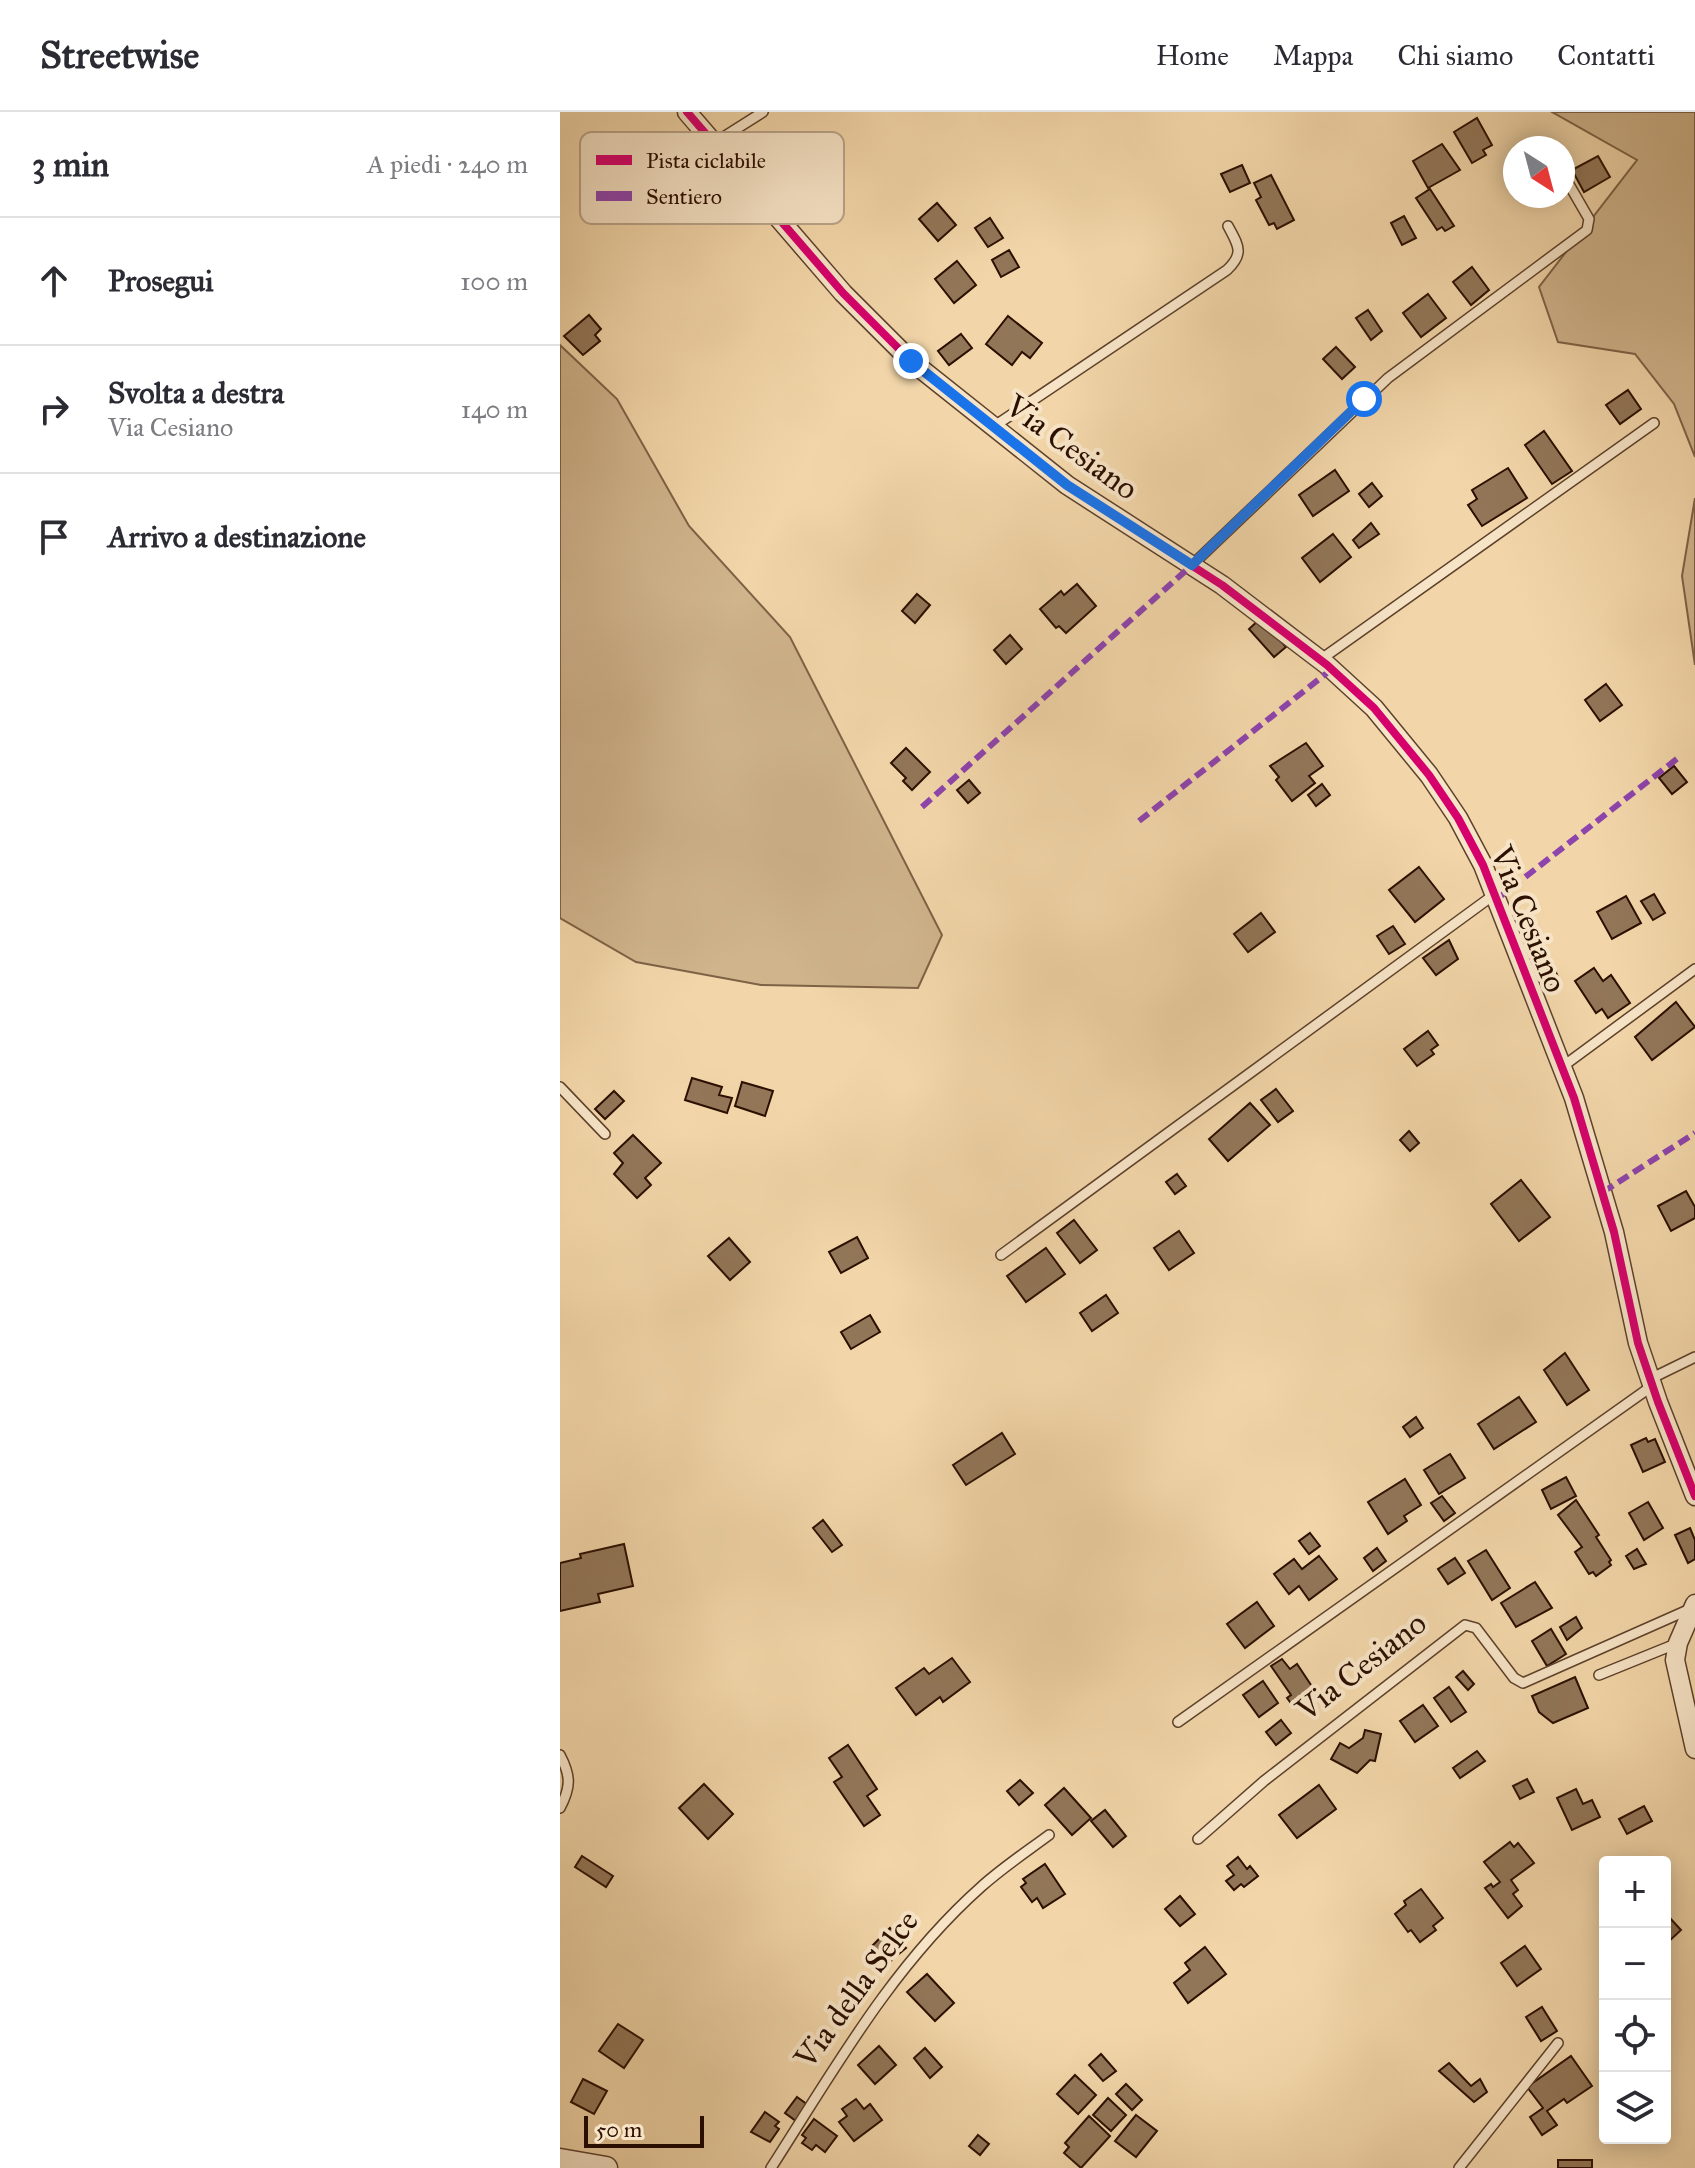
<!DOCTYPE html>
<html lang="it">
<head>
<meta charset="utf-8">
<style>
	body { margin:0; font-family:"IM FELL Great Primer",serif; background:#f7f7f7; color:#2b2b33 }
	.controls { position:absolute; right:24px; bottom:24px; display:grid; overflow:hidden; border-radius:8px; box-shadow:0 4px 20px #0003 }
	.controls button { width:72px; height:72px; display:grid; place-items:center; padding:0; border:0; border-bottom:2px solid #e1e1e2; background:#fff; color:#2b2b33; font:40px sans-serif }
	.compass { position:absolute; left:943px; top:24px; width:72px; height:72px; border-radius:50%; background:#fff; box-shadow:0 4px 20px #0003; rotate:144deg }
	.scale { position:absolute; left:24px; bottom:20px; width:120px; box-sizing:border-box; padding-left:8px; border:4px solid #2b0f00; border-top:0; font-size:22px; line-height:28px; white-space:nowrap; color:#2b0f00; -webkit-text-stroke:6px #f7e4c7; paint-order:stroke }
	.stop { position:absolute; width:24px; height:24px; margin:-18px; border:6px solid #1a73e8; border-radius:50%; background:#fff }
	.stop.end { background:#1a73e8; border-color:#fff; box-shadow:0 2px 8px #0008 }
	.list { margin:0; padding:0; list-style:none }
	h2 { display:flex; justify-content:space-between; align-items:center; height:104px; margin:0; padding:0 32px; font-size:34px }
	h2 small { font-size:26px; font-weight:400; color:#7c7c81 }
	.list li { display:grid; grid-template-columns:52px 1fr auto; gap:24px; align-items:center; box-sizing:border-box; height:128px; padding:0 32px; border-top:2px solid #e1e1e2 }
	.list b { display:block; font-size:30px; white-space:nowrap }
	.list p { margin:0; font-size:26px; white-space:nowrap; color:#7c7c81 }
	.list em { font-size:26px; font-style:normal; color:#7c7c81 }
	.icon { flex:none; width:44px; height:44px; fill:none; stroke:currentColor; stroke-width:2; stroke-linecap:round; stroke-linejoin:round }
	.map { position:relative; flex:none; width:1135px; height:2056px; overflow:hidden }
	header { display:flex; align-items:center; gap:48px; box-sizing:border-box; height:112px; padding:0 40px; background:#fff; border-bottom:2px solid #e1e1e2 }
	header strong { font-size:38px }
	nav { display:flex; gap:44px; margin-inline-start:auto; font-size:28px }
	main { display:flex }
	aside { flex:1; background:#fff }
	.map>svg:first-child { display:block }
</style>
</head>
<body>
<header>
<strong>Streetwise</strong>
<nav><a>Home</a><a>Mappa</a><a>Chi siamo</a><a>Contatti</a></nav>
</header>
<main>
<aside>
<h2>3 min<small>A piedi · 240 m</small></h2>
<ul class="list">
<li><svg class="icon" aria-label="ahead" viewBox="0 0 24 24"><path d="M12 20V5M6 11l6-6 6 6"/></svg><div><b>Prosegui</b></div><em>100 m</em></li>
<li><svg class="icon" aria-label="right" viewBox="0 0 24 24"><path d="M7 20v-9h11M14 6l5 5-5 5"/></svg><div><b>Svolta a destra</b><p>Via Cesiano</p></div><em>140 m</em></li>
<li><svg class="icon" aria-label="arrive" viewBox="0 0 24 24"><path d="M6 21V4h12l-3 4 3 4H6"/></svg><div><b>Arrivo a destinazione</b></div></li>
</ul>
</aside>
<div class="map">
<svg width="1135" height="2056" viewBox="0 0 1135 2056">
	<rect width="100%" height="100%" fill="#f2d6a9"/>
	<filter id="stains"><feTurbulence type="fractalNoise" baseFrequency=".0025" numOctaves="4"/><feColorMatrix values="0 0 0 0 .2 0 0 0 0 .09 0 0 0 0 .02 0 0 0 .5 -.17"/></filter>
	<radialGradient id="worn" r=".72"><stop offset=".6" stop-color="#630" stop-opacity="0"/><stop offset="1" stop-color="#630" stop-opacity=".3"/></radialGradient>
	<g fill="#d0b48c" stroke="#7e6246" stroke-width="2">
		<polygon points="992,0 1135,0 1135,345 1114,292 1075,242 998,230 979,175 1077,48"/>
		<polygon points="0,233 57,287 129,414 230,525 382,823 358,876 201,873 76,850 0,806"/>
		<polygon points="1135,386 1135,553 1122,464"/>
	</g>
	<g fill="#927658" stroke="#2b0f00" stroke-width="2">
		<polygon points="917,6 932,33 923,38 926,43 912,51 894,20"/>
		<polygon points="882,32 900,58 868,76 853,49"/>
		<polygon points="1038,44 1050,65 1024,80 1012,58"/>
		<polygon points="682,53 690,71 670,80 661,62"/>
		<polygon points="711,63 734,108 717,117 714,111 709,113 696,88 701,85 694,71"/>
		<polygon points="870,77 894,114 885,119 882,115 877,118 856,86"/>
		<polygon points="377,91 396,113 378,129 359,107"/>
		<polygon points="844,104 856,126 842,133 831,111"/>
		<polygon points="430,106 443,126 428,135 415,116"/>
		<polygon points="449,138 459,155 441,165 432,148"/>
		<polygon points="397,149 416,173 394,191 375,167"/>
		<polygon points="912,155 929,178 911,193 893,170"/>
		<polygon points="868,182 886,206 861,225 843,201"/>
		<polygon points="808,198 822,219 811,228 796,206"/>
		<polygon points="29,203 41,217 35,223 40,229 23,243 4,224"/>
		<polygon points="448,204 482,231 470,246 462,240 452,253 426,232"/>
		<polygon points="401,222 412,236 389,253 378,239"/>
		<polygon points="776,235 795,255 782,267 763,247"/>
		<polygon points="1068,278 1081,297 1060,312 1046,293"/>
		<polygon points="984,319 1012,359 992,372 965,333"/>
		<polygon points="948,356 967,386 922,414 908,393 917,387 912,378"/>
		<polygon points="775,358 789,379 753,404 739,383"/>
		<polygon points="812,371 822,384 809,395 799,382"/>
		<polygon points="811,411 819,422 799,436 793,428"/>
		<polygon points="773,422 791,445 760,470 742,446"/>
		<polygon points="517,472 536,494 506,521 499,514 496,516 480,497 501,479 504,483"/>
		<polygon points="357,482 370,493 355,511 342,499"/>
		<polygon points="701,506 726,535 714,545 689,517"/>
		<polygon points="450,523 462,537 446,552 434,538"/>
		<polygon points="1046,572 1062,593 1040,609 1025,588"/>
		<polygon points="746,631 763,654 749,664 755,671 732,689 716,668 719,665 710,654"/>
		<polygon points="346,636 370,660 352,678 343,669 346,666 331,651"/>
		<polygon points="1114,654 1127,670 1112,682 1099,666"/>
		<polygon points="409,668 420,681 408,691 397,678"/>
		<polygon points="762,672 770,683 756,694 748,683"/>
		<polygon points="859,755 884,787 855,810 829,778"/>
		<polygon points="1094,782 1105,801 1093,808 1081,789"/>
		<polygon points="1066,784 1081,811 1052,827 1037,800"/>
		<polygon points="701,801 715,820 688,840 674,822"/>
		<polygon points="833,814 845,832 829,842 817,824"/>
		<polygon points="889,828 898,847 876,863 863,846"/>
		<polygon points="993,854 1000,869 989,875 981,860"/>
		<polygon points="1034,856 1043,869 1051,863 1070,891 1048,906 1042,897 1036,901 1015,869"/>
		<polygon points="1116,890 1135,915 1092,948 1075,925"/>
		<polygon points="868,919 878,933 871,938 874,942 857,954 844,937"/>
		<polygon points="132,966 162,975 159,983 172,986 167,1001 125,988"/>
		<polygon points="182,970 213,979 205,1004 175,994"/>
		<polygon points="716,977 733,999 718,1010 701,988"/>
		<polygon points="54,979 64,989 45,1007 35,997"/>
		<polygon points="690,991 710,1013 668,1049 649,1027"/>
		<polygon points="849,1019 859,1031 850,1039 840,1028"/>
		<polygon points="73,1023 101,1051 85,1066 91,1073 77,1086 54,1062 63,1051 54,1041"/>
		<polygon points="617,1062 626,1074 615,1082 606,1070"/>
		<polygon points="961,1068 990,1105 959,1129 931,1092"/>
		<polygon points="1126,1079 1135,1095 1135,1106 1111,1119 1098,1094"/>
		<polygon points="514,1108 537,1138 520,1151 497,1121"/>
		<polygon points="619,1119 634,1141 609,1158 594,1136"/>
		<polygon points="297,1125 308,1146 281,1161 269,1140"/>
		<polygon points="169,1126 190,1150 170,1168 148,1144"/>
		<polygon points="486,1136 505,1162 466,1190 447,1164"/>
		<polygon points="546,1183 558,1201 532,1219 520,1201"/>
		<polygon points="310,1203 320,1220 291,1237 281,1220"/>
		<polygon points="1005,1241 1029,1278 1007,1293 984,1258"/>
		<polygon points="959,1285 976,1310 934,1337 918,1312"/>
		<polygon points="856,1305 863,1316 850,1325 843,1315"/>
		<polygon points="442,1321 455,1342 406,1373 393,1353"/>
		<polygon points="1086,1326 1088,1330 1095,1327 1105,1350 1083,1360 1071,1333"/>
		<polygon points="890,1342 905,1366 879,1382 864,1358"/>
		<polygon points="1006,1365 1016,1384 991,1397 982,1378"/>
		<polygon points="845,1367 861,1393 844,1404 847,1409 828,1422 808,1390"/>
		<polygon points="882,1384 895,1401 884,1409 871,1391"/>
		<polygon points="1016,1388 1039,1423 1036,1425 1051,1448 1049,1450 1051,1453 1036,1464 1033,1460 1029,1462 1015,1440 1022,1435 998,1403"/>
		<polygon points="1088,1390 1103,1416 1084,1428 1069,1401"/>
		<polygon points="263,1408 282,1433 272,1440 253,1416"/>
		<polygon points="1130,1416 1135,1428 1135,1447 1128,1451 1115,1423"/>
		<polygon points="750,1421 760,1434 749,1442 739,1429"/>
		<polygon points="64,1432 73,1474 38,1482 40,1490 0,1499 0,1451 21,1446 20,1442"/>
		<polygon points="817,1436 826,1449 813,1459 804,1446"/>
		<polygon points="1077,1437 1086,1452 1074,1457 1066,1444"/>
		<polygon points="926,1438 950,1476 932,1488 908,1449"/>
		<polygon points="759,1444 777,1467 749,1488 739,1474 729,1482 714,1462 734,1447 742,1457"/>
		<polygon points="895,1446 905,1461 888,1472 878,1457"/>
		<polygon points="975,1470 992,1496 956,1515 941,1491"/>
		<polygon points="697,1490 714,1514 685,1536 667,1512"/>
		<polygon points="1016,1505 1022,1516 1007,1528 1000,1515"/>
		<polygon points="991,1517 1006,1542 987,1554 972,1529"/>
		<polygon points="392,1546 410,1570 383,1590 380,1585 356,1603 336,1576 364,1556 369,1562"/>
		<polygon points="722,1547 730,1557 737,1552 755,1579 733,1594 727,1586 731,1583 711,1554"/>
		<polygon points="903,1559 914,1572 908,1578 896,1565"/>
		<polygon points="1015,1565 1028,1596 993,1611 979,1600 972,1584"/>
		<polygon points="703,1569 718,1591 699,1605 683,1583"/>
		<polygon points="889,1575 906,1600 891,1610 874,1586"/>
		<polygon points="863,1593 878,1614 855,1630 840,1609"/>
		<polygon points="721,1608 731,1621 716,1633 706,1620"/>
		<polygon points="805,1618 821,1622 815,1649 810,1648 797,1661 771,1647 780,1631 789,1636 803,1626"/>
		<polygon points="288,1633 317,1677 307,1684 320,1703 304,1714 274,1670 282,1665 269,1646"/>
		<polygon points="917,1639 925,1649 900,1666 893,1656"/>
		<polygon points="967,1667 974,1680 960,1687 953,1674"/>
		<polygon points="460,1668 473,1681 459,1693 447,1679"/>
		<polygon points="144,1672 173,1702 148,1727 119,1696"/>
		<polygon points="759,1673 776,1697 737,1726 719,1703"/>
		<polygon points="504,1676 531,1706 512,1723 485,1693"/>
		<polygon points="1016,1677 1023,1692 1032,1688 1040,1705 1012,1718 997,1686"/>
		<polygon points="1084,1694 1092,1709 1067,1722 1059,1707"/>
		<polygon points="545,1698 566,1724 553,1735 531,1709"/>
		<polygon points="950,1730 954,1735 958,1731 974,1751 951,1768 958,1778 953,1782 962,1794 948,1806 925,1776 931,1772 933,1775 940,1770 924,1750"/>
		<polygon points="22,1744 53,1764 46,1775 15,1755"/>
		<polygon points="678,1745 687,1757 690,1754 698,1764 684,1775 681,1772 674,1778 666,1769 674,1763 667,1754"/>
		<polygon points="485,1752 505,1782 483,1796 477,1786 472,1790 461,1775 466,1771 463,1767"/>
		<polygon points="861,1777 883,1806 873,1814 876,1818 860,1830 851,1818 848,1820 835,1802 846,1793 844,1789"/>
		<polygon points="620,1784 635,1802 620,1814 605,1797"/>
		<polygon points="1109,1805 1121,1818 1105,1833 1105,1809"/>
		<polygon points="330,1816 345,1830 343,1833 346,1836 327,1852 310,1836"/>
		<polygon points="965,1834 981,1857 957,1874 941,1851"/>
		<polygon points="645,1835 666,1862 628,1891 614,1871 630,1858 625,1851"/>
		<polygon points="367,1862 394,1891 375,1909 347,1880"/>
		<polygon points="982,1895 997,1919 981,1929 966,1905"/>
		<polygon points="58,1912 83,1928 64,1956 39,1939"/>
		<polygon points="319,1934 336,1953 315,1972 298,1953"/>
		<polygon points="365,1936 382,1955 370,1966 354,1946"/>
		<polygon points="541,1942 556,1959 543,1969 529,1953"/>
		<polygon points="1011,1944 1032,1974 1007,1991 1004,1987 987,1999 997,2013 982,2023 970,2005 983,1996 967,1975"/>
		<polygon points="889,1951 911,1974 920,1967 927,1980 914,1990 879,1959"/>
		<polygon points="515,1963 536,1983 518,2002 497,1982"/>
		<polygon points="23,1967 47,1979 34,2002 11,1990"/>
		<polygon points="566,1972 582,1988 572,1998 556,1982"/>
		<polygon points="237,1985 248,1993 236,2009 225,2001"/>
		<polygon points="548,1986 566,2003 551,2019 533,2003"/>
		<polygon points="296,1987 304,1997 310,1992 322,2008 294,2029 279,2010 287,2004 282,1997"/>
		<polygon points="205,2000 219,2010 215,2014 219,2017 210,2030 191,2020"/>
		<polygon points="576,2003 597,2019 576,2045 555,2029"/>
		<polygon points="529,2004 550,2024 521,2056 504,2041 509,2035 505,2031"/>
		<polygon points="254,2007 277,2024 265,2040 256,2033 252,2038 242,2031 246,2026 242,2023"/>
		<polygon points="418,2023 429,2032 420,2043 409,2034"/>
		<rect x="998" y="2048" width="34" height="8"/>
	</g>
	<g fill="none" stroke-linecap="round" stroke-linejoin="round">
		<defs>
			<g id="service">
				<polyline points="154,31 203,0"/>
				<path d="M433 315 667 158C685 141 678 133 668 114"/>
				<polyline points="632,453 828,266 1027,118 1029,107 1003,62"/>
				<polyline points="760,548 1094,311"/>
				<polyline points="1002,955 1135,857"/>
				<polyline points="0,975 45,1022"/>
				<polyline points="441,1143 935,782"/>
				<polyline points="1090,1267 1135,1245"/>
				<polyline points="1039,1563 1118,1531"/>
				<polyline points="618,1610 1092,1274"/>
				<path d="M0 1643C11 1664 11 1675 0 1696"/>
				<polyline points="638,1727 704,1669 905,1513 916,1516 954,1566 963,1571 1130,1497"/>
				<path d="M211 2056C274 1958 332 1854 421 1775 442 1756 466 1740 489 1723"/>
				<polyline points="899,2056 998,1931"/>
			</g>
			<g id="minor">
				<polyline points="127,0 283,181 351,249 507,373 662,473 767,553 814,596 869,663 898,706 923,753 1014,986 1054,1120 1078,1231 1098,1290 1135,1384"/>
				<polyline points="1135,1492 1118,1531 1115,1548 1135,1637"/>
			</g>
			<polyline id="tertiary" points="0,2048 46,2056"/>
		</defs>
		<use href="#service" stroke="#5d412a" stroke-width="12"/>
		<use href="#minor" stroke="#5d412a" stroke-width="21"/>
		<use href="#tertiary" stroke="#5d412a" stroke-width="25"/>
		<use href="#service" stroke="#f7e4c7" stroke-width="9"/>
		<use href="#minor" stroke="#f7e4c7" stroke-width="18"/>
		<use href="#tertiary" stroke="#f7e4c7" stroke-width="22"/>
		<g stroke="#8e44ad" stroke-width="6" stroke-dasharray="12 6" stroke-linecap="butt">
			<polyline points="362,695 632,453"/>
			<polyline points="579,709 772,557"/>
			<polyline points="937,787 1118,646"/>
			<polyline points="1043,1080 1135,1021"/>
		</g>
		<defs>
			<polyline id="cycleway" points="127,0 283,181 351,249 507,373 662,473 767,553 814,596 869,663 898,706 923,753 1014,986 1054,1120 1078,1231 1098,1290 1135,1384"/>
		</defs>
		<use href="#cycleway" stroke="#f7e4c7" stroke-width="13"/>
		<use href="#cycleway" stroke="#d6006c" stroke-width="8"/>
	</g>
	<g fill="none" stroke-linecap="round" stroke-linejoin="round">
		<polyline stroke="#1a73e8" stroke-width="10" points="351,249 507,373 632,453 804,287"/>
	</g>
	<g text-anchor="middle" stroke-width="8" stroke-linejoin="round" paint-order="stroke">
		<g font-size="32" fill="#2b0f00" stroke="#f7e4c7">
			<text transform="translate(512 335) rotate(36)" y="11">Via Cesiano</text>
			<text transform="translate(969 807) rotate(68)" y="11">Via Cesiano</text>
			<text transform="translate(801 1554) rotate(-38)" y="11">Via Cesiano</text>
			<text transform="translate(296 1877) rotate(-54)" y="11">Via della Selce</text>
		</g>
	</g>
	<rect x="20" y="20" width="264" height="92" rx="12" fill="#f7e4c7" stroke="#baa48b" stroke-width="2"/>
	<rect x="36" y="43" width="36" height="10" fill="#d6006c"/>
	<rect x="36" y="79" width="36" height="10" fill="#8e44ad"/>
	<g font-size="22" fill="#2b0f00">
		<text x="86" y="56">Pista ciclabile</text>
		<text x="86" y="92">Sentiero</text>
	</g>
	<rect width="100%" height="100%" filter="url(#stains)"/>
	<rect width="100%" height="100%" fill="url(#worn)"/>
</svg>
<div class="controls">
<button>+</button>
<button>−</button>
<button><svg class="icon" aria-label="locate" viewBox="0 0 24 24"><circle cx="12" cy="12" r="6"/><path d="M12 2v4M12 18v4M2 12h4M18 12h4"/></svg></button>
<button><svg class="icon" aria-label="layers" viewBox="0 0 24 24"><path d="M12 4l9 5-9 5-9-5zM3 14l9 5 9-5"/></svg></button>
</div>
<svg class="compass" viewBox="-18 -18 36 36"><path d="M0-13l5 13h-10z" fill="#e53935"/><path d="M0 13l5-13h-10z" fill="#7c7c81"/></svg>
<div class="scale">50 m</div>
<div class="stop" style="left:804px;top:287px"></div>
<div class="stop end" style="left:351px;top:249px"></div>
</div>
</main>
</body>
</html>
